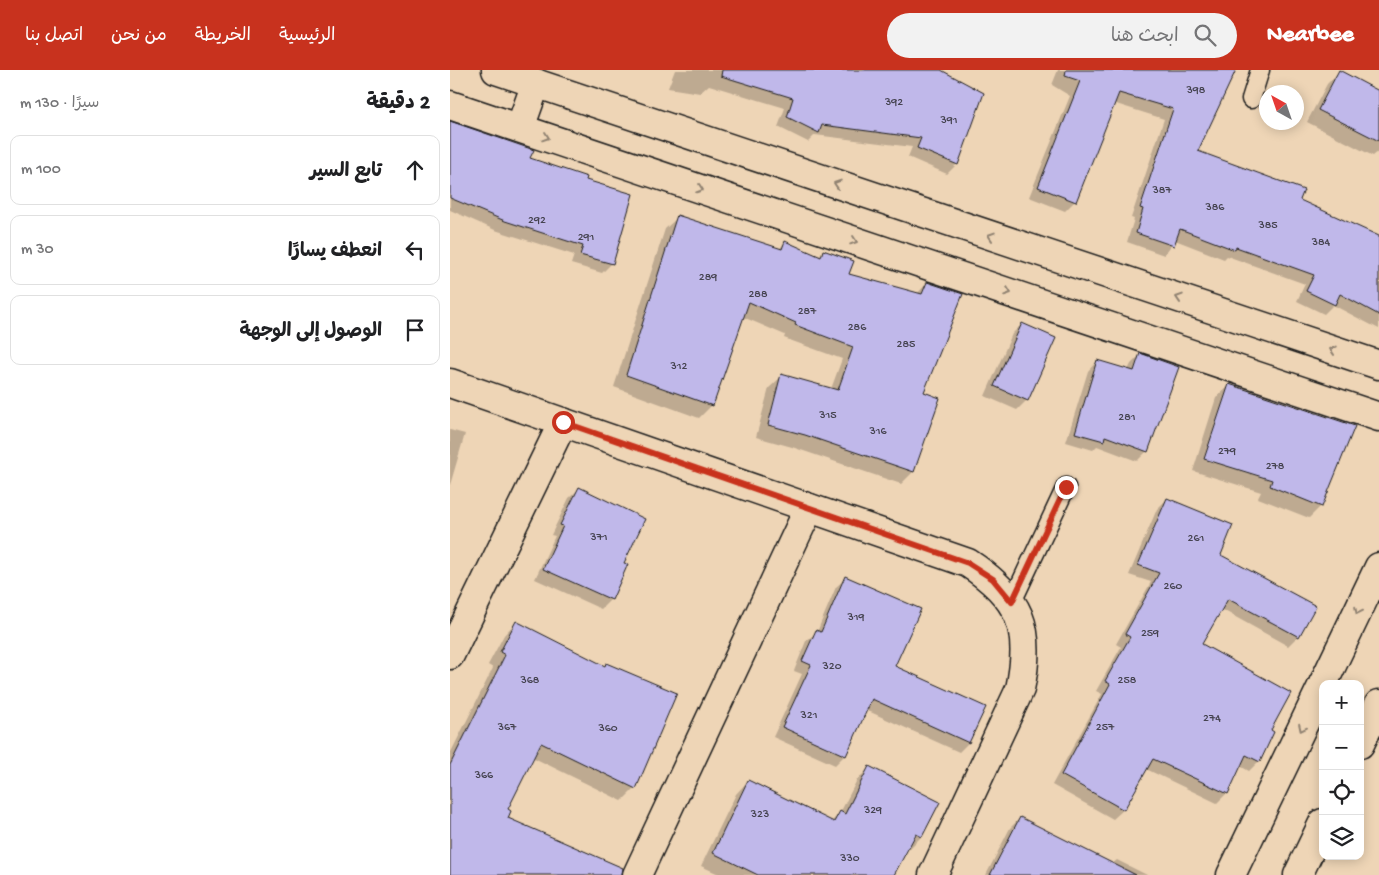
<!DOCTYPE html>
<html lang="ar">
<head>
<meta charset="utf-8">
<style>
	body { margin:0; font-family:"Gochi Hand","Playpen Sans Arabic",sans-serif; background:#f2f2f2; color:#202124; direction:rtl }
	.controls { position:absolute; right:15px; bottom:15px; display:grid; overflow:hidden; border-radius:10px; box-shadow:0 2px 12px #0003 }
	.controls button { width:45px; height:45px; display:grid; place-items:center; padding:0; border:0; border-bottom:1px solid #e0e0e0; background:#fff; color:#202124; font:25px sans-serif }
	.compass { position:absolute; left:809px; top:15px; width:45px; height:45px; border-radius:50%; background:#fff; box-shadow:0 2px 12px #0003; rotate:320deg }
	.stop { position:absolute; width:15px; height:15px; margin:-11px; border:4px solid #c8321e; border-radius:50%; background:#fff }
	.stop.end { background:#c8321e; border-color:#fff; box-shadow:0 1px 5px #0008 }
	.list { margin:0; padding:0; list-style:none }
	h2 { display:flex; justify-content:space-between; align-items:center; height:65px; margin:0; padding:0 20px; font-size:21px }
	h2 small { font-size:16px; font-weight:400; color:#757577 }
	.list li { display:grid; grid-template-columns:32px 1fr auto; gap:15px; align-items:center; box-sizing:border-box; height:70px; margin:0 10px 10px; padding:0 10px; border:1px solid #e0e0e0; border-radius:10px }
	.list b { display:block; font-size:19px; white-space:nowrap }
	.list em { font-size:16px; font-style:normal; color:#757577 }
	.icon { flex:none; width:28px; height:28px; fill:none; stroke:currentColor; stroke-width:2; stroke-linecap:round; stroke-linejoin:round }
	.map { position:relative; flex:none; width:929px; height:805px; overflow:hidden; direction:ltr }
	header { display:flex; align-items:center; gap:30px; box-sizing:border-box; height:70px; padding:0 25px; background:#c8321e; color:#fff }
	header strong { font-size:24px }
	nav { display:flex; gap:28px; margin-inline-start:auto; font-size:18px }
	.search { width:350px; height:45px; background:#f2f2f2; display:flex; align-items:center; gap:12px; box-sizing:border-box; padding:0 18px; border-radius:28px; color:#757577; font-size:19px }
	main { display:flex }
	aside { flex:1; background:#fff }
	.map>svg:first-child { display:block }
</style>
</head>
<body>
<header>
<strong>Nearbee</strong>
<div class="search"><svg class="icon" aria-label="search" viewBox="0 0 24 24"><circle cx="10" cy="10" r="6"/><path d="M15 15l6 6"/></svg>ابحث هنا</div>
<nav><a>الرئيسية</a><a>الخريطة</a><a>من نحن</a><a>اتصل بنا</a></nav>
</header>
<main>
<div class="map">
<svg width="929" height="805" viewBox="0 0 929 805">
	<rect width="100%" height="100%" fill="#eed5b6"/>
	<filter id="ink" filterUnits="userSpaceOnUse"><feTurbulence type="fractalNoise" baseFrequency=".02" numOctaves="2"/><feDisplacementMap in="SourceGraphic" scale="10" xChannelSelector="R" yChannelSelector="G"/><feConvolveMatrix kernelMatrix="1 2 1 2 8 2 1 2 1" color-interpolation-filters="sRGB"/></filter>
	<g filter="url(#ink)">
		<g fill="#0003">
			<polygon points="225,0 488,0 507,94 497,104 458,87 462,77 365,65 358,72 328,57 335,38 259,15 250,23 218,18"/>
			<polygon points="608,0 785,0 746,82 929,168 929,259 883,235 874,244 847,231 855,214 777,186 774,189 725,170 714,185 677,172 684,149 681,148 714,49 663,33 625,131 615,141 579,127 620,26 602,15"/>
			<polygon points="889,2 929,23 929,81 923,86 857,52 877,14"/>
			<polygon points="0,53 79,89 162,193 152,203 121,194 124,185 45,160 0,140"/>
			<polygon points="228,147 329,179 335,173 368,187 374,181 397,205 467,224 477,213 472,323 463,402 451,414 342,377 306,367 319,318 332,306 381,319 392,289 334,268 335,265 293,247 262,335 249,348 164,317 215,159"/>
			<polygon points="572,254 577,330 567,340 535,326 562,264"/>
			<polygon points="690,285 697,381 687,391 647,376 643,380 616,372 638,301 647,291 678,300 681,294"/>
			<polygon points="779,316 871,436 859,448 808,428 811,422 743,401 766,328"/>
			<polygon points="0,360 15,364 0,415"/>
			<polygon points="129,419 172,493 161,529 151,539 85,509 105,466 101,465 119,428"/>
			<polygon points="717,429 848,566 838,576 771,539 750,574 819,661 809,691 799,701 790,696 777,723 767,733 696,699 673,740 663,749 602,715 652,624 646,621 671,577 666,574 701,512 679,505 707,439"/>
			<polygon points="396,508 443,597 518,673 509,682 416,640 395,685 385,695 323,667 352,604 344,601 356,571 367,562 386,517"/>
			<polygon points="66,552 154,597 156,595 185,718 172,731 82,687 56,740 57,748 144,805 0,805 0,684 43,598 38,595 54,565"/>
			<polygon points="419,698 471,767 459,779 457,778 443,805 271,805 251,796 286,724 298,711 381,752 390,743 407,710"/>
			<polygon points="570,748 662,794 667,790 697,805 536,805 560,758"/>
		</g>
		<g fill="#c0b8ea" stroke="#1c1c1c">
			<polygon points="272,0 491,0 534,23 508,95 467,78 471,68 372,55 369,63 337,47 343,28 271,6"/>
			<polygon points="616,0 786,0 748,81 854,120 850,130 929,166 929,245 890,224 885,235 856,221 864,205 786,177 785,180 730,159 724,176 686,163 693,139 690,138 723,39 669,23 626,132 588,117 630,11 615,6"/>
			<polygon points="889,0 929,21 929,71 868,40"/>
			<polygon points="0,51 84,80 80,88 137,107 136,110 183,124 163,194 130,185 133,176 55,151 0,128"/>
			<polygon points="227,145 332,179 335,171 371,187 373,180 404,191 399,204 472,224 477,212 513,224 474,322 490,328 464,402 355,365 318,355 331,304 388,320 403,277 345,255 346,253 299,232 263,336 176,305"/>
			<polygon points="572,253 606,268 578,331 544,316"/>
			<polygon points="690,283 729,297 698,382 655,366 654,371 625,363 647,290 684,301"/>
			<polygon points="779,314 905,356 872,437 820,416 822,410 754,389"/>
			<polygon points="129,417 195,449 174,493 178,494 162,530 93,499 113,456 110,455"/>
			<polygon points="717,428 783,455 771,485 866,536 849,567 778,529 752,574 841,623 821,660 824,662 810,692 796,685 778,724 703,689 674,740 611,705 660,614 655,611 680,567 675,564 709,503 688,495"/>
			<polygon points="395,506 471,539 445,596 536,637 519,673 422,629 396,686 332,657 361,595 352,591 366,560 371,562"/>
			<polygon points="66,551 155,596 156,593 227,623 186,719 91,673 58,739 61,741 58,748 173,798 172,805 0,805 0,695 55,585 50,582"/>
			<polygon points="419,696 490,732 472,767 466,764 444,805 308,805 263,783 298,710 384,752 390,741 395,744"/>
			<polygon points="570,747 686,805 540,805"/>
		</g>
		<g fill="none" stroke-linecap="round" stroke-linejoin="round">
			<defs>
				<g id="service">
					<polyline points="801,29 810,0"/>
					<polyline points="562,532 616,417"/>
				</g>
				<g id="minor">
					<polyline points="46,0 929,295"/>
					<polyline points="0,35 929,347"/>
					<polyline points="70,58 86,13"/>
					<path d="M0 313 518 493C570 527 583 558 570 619L483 805"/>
					<polyline points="0,585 113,352"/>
					<polyline points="873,614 929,497"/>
					<polyline points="187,805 359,438"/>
					<polyline points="781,805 873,614"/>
				</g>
				<g id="tertiary">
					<polyline points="910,674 929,634"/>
					<polyline points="848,805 873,753"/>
				</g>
			</defs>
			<use href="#service" stroke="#1c1c1c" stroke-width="21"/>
			<use href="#minor" stroke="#1c1c1c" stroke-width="31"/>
			<use href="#tertiary" stroke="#1c1c1c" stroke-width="31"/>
			<use href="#service" stroke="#eed5b6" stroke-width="18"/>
			<use href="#minor" stroke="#eed5b6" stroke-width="28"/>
			<use href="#tertiary" stroke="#eed5b6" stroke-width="28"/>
		</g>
		<defs><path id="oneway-chevron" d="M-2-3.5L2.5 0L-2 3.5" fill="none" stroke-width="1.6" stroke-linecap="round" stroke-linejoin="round" transform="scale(1.25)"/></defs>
		<g stroke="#908271">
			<use href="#oneway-chevron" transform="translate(96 67) rotate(19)"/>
			<use href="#oneway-chevron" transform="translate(387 114) rotate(-162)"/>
			<use href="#oneway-chevron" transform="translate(250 119) rotate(19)"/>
			<use href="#oneway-chevron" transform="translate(541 166) rotate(-162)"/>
			<use href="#oneway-chevron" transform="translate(404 171) rotate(19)"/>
			<use href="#oneway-chevron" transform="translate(558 222) rotate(19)"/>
			<use href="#oneway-chevron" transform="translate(729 228) rotate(-162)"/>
			<use href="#oneway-chevron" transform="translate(883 280) rotate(-162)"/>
			<use href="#oneway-chevron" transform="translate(908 541) rotate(116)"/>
			<use href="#oneway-chevron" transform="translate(852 658) rotate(116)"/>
		</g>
	</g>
	<g fill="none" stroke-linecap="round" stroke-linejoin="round" filter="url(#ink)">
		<polyline stroke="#c8321e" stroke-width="6" points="113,352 518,493 543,509 562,532 616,417"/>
	</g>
	<g text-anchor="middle" stroke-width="5" stroke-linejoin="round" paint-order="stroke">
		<g font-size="12" fill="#454350">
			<text x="746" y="23">398</text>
			<text x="444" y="35">392</text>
			<text x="499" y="53">391</text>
			<text x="712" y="123">387</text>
			<text x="765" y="140">386</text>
			<text x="87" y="153">292</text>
			<text x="818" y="158">385</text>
			<text x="136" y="170">291</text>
			<text x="871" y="175">384</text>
			<text x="258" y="210">289</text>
			<text x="308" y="227">288</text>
			<text x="357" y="244">287</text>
			<text x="407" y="260">286</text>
			<text x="456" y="277">285</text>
			<text x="229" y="299">312</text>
			<text x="378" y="348">315</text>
			<text x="677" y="350">281</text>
			<text x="428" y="364">316</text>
			<text x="777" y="384">279</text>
			<text x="825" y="399">278</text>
			<text x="149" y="470">371</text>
			<text x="746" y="471">261</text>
			<text x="723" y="519">260</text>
			<text x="406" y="550">319</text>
			<text x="700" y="566">259</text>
			<text x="382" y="599">320</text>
			<text x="80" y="613">368</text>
			<text x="677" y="613">258</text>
			<text x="359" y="648">321</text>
			<text x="762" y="651">274</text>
			<text x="57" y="660">367</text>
			<text x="655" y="660">257</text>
			<text x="158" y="661">360</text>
			<text x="34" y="708">366</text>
			<text x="423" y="743">329</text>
			<text x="310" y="747">323</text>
			<text x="400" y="791">330</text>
		</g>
	</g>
</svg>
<div class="controls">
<button>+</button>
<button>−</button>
<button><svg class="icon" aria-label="locate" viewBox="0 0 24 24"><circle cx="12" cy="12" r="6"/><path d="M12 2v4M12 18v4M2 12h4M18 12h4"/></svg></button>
<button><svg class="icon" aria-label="layers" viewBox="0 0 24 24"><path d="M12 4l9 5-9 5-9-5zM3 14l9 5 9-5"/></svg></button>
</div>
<svg class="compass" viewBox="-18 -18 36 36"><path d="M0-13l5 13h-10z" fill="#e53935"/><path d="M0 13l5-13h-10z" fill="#757577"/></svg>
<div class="stop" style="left:113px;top:352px"></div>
<div class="stop end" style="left:616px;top:417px"></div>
</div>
<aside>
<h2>2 دقيقة<small>سيرًا · 130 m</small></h2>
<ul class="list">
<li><svg class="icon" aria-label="ahead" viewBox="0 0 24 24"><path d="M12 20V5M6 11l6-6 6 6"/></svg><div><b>تابع السير</b></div><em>100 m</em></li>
<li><svg class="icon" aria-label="left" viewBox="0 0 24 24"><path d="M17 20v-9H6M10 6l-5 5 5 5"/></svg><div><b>انعطف يسارًا</b></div><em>30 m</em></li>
<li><svg class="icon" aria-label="arrive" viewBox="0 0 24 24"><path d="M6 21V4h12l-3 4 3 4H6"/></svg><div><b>الوصول إلى الوجهة</b></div></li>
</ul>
</aside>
</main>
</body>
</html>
